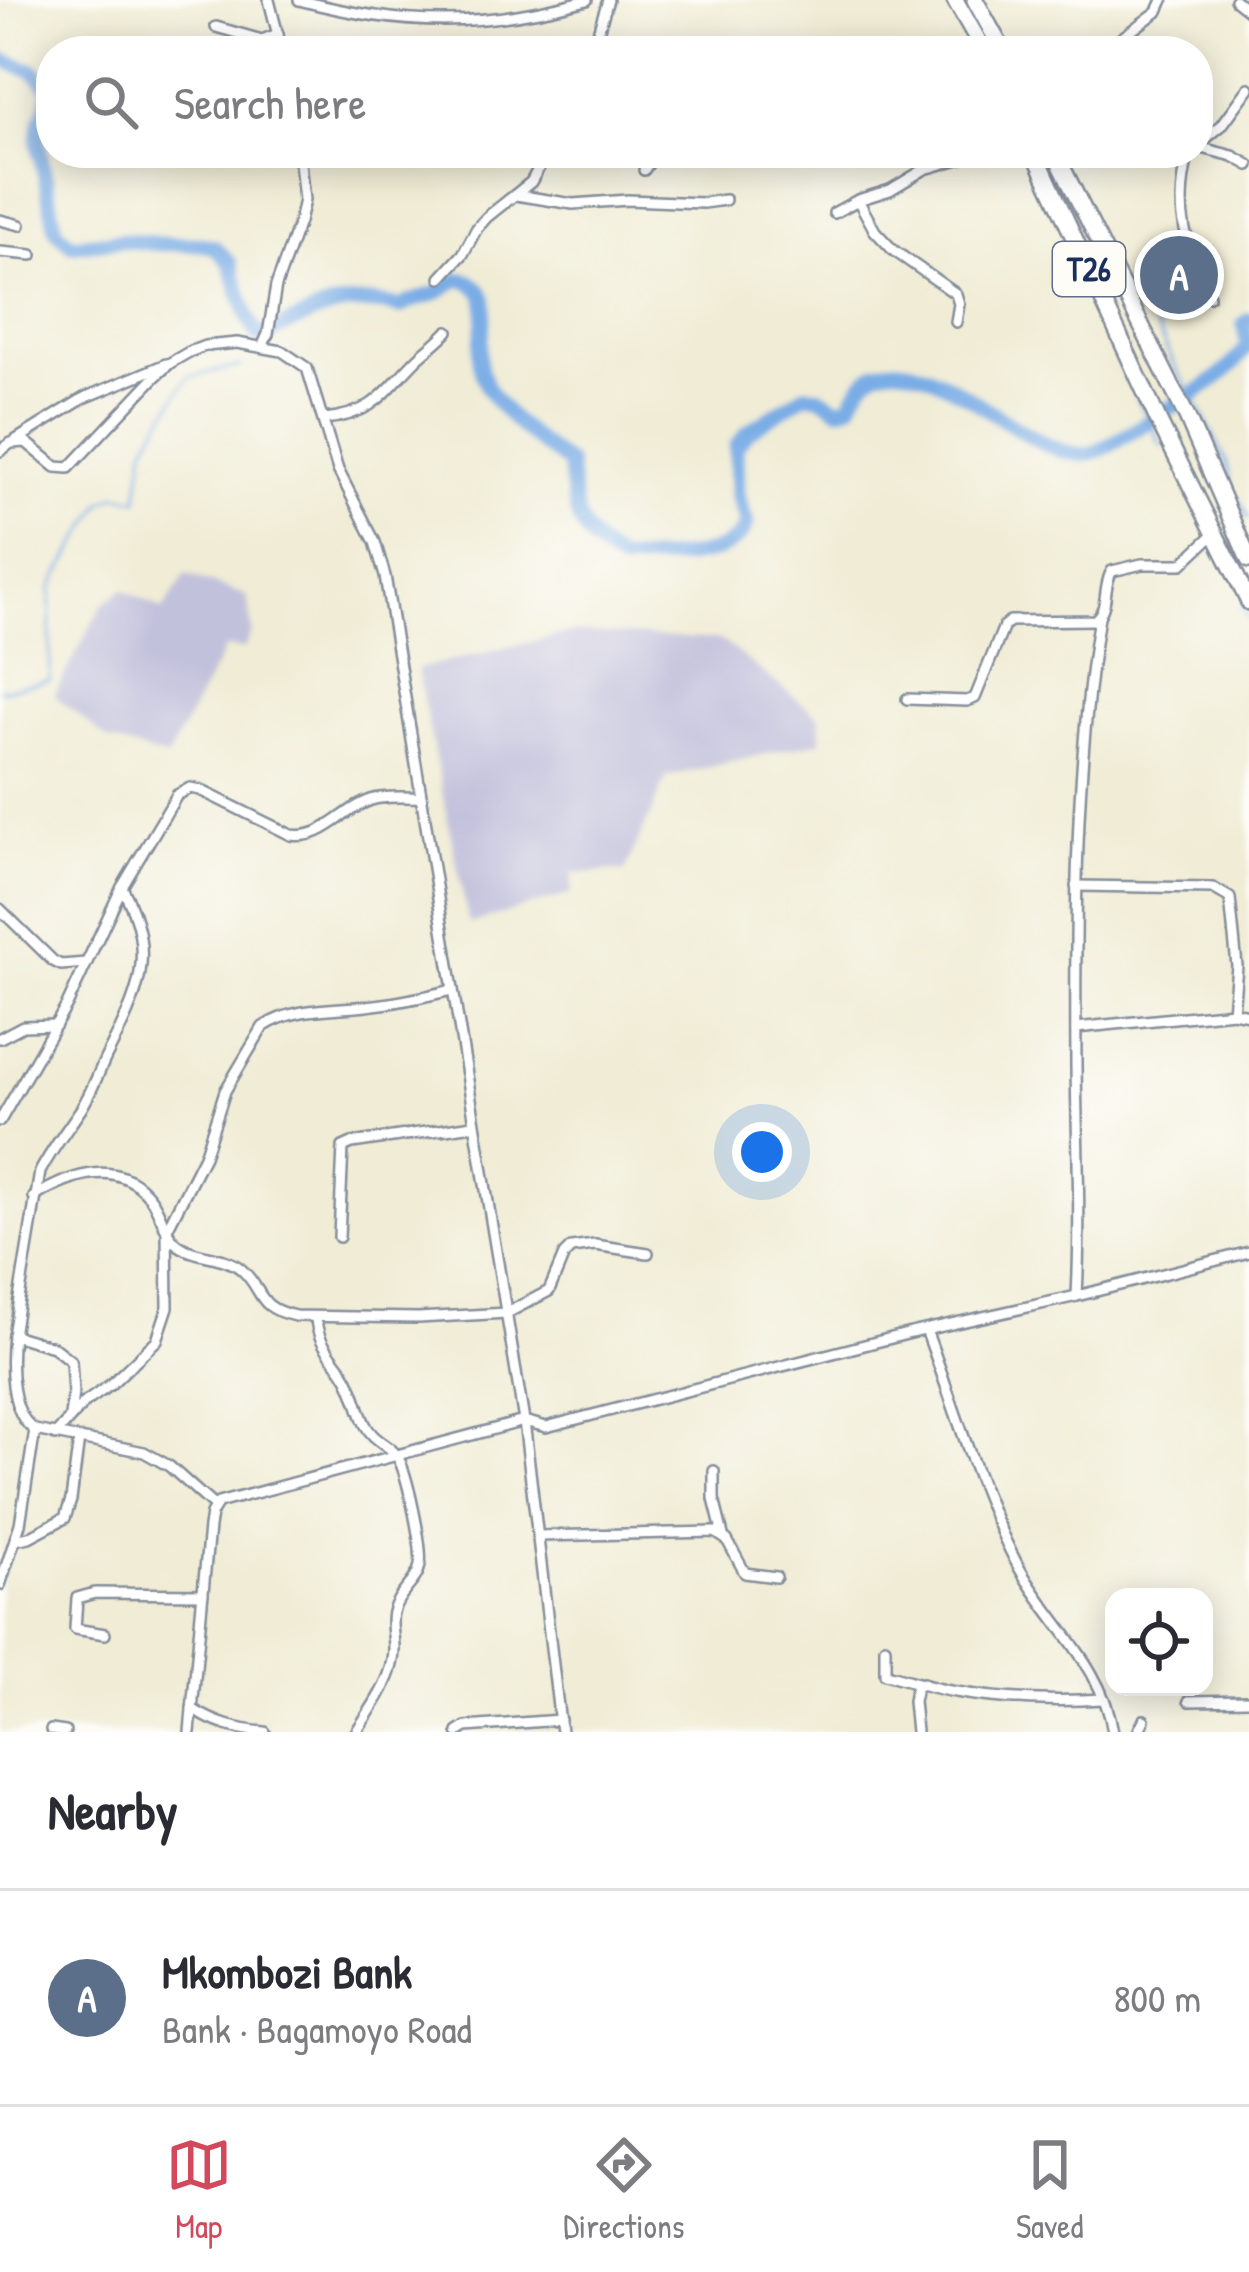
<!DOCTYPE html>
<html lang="en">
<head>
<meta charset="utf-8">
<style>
	body { margin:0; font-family:"Patrick Hand",sans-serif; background:#f2f2f3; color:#2b2b33 }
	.controls { position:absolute; right:36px; bottom:36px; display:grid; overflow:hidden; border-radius:24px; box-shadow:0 6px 30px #0003 }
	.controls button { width:108px; height:108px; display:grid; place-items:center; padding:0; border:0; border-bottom:3px solid #e1e1e2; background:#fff; color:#2b2b33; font:60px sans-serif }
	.you { position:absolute; left:762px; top:1152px; width:42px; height:42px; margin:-30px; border:9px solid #fff; border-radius:50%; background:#1a73e8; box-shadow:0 0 0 18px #1a73e833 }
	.badge { display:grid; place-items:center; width:78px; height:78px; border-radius:50%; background:#d1495b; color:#fff; font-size:39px; font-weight:700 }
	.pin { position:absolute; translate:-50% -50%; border:6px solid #fff; box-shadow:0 3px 12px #0006 }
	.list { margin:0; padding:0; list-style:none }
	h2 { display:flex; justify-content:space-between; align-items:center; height:156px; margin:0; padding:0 48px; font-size:51px }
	h2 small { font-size:39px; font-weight:400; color:#7c7c81 }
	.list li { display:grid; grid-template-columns:78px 1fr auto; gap:36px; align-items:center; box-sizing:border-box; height:216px; padding:0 48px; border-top:3px solid #e1e1e2 }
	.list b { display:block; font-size:45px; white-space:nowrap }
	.list p { margin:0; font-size:39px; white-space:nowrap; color:#7c7c81 }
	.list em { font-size:39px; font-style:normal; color:#7c7c81 }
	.icon { flex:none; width:66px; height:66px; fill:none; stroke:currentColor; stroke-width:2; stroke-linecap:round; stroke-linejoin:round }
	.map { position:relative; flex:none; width:1249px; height:1732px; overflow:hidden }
	.search { position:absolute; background:#fff; box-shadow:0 6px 30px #0003; left:36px; right:36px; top:36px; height:132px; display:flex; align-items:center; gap:30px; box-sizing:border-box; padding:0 42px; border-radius:48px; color:#7c7c81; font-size:45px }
	.sheet { height:372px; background:#fff }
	nav { display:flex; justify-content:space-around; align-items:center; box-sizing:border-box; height:168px; border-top:3px solid #e1e1e2; background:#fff; font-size:33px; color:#7c7c81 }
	nav a { display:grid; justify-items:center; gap:6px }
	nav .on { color:#d1495b }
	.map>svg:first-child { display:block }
</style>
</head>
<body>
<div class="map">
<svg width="1249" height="1732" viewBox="0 0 1249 1732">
	<rect width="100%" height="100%" fill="#fdfcf7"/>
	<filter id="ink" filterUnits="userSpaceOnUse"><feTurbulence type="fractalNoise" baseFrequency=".00833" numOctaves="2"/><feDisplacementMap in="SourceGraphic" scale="24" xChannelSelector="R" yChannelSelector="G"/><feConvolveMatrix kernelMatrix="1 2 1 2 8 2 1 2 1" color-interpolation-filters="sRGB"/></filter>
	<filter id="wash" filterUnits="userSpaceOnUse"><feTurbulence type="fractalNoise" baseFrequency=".004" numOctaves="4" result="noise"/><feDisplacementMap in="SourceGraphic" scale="48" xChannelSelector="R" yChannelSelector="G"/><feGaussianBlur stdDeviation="2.7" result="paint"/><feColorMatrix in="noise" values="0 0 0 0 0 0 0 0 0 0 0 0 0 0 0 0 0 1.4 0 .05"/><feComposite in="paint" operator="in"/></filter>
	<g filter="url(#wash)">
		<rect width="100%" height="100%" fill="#f0ecd5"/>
		<g fill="#c2c1dc">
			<polygon points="186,574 247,596 252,631 244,649 225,648 167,758 108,740 54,695 102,605 123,589 163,610"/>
			<polygon points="572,632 721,640 820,717 821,741 667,777 625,871 573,873 571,894 469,924 417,669"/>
		</g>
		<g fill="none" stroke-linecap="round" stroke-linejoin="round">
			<g stroke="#7aade6" stroke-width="3">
				<polyline points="1083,275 1112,349 1162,446"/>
				<polyline points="1141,306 1150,313 1177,371 1193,396 1226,461 1233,491 1249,518"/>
				<polyline points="1242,605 1249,619"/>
				<polyline points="0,690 50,680 51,588 102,503 116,495 138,499 145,447 188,377 242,366"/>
			</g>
			<path stroke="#7aade6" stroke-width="15" d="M0 59 34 71 50 89 48 104 40 122 38 142 56 230 71 245 122 240 159 244H201L215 247 230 263 249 320 258 335 268 334C318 312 342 294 400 307 412 300 422 298 434 294 443 291 450 281 459 280 471 278 484 291 485 302 487 324 474 352 483 377 495 411 540 444 569 464 574 512 577 538 622 562 659 556 732 565 747 523L737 495 736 446 749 431 806 394 819 396 838 408 851 404C894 296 1020 464 1089 454 1103 452 1153 418 1169 409 1200 390 1227 377 1247 346L1244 324 1249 320"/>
		</g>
	</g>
	<g filter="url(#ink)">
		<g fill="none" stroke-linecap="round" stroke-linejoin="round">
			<defs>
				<g id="minor">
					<polyline points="269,0 282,51"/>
					<path d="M299 0C404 28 482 28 587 0"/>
					<polyline points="1235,0 1249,11"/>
					<polyline points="216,27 262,40 278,34"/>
					<polyline points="592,51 608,0"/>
					<polyline points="1104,51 1158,11 1163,0"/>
					<polyline points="1198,145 1222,125 1249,88"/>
					<polyline points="1198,147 1233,156 1249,165"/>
					<path d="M1189 153C1173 212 1186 243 1209 296"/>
					<polyline points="644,170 656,153"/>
					<polyline points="516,195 573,204 628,200 703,203 725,200"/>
					<polyline points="858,200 875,231 893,250 956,294 959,304 956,322"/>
					<polyline points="834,213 858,200 890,190 925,169 979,153"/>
					<polyline points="0,220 20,225"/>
					<polyline points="0,252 32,255"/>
					<polyline points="441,278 463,254 477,228 487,217 531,182 547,153"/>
					<polyline points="263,345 268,334 276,286 299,222 304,200 299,153"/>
					<path d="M324 419C377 414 385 390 419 357 429 348 439 341 448 331"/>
					<polyline points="16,440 84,398 166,364"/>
					<polyline points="0,451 11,443 26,442 56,467 69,468 156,376 170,363 189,352 205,346 237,343 282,351 307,368 338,470 375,542 385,576 524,1421 546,1427 911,1333 1077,1296 1249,1252"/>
					<path d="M907 699 967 701 975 698 1004 626 1010 621 1095 620C1110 607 1102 586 1112 571L1142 564H1182L1216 532"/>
					<polyline points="1076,886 1213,888 1230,898 1237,966 1233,1012"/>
					<path d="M122 887C158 955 139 993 106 1057 98 1074 91 1093 81 1109 67 1130 52 1149 40 1172L13 1335C10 1362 9 1414 35 1430L144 1452 169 1466 215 1507"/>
					<polyline points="0,909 53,961 61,965 86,963"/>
					<polyline points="1076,1028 1233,1012 1249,1015"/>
					<polyline points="0,1038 23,1026 56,1025"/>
					<path d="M0 1121 67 1005 122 887 177 795 190 788 200 790 291 835C325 840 341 810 371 800 386 795 405 798 421 797"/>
					<path d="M34 1197C71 1174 120 1157 151 1199 160 1211 163 1228 173 1240 190 1259 222 1253 241 1269 265 1290 254 1307 295 1316L418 1318 507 1313 549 1291 564 1255 571 1248 595 1245 648 1253"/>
					<polyline points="339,1237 343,1147 352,1143 473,1125"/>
					<path d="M1077 1296C1081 1220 1077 1143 1076 1066 1075 917 1075 765 1099 617"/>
					<path d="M316 1317C317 1343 331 1353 344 1373 355 1389 357 1407 365 1424 373 1441 389 1444 397 1456 407 1471 423 1547 420 1565 418 1582 398 1592 393 1612 390 1625 394 1635 394 1648 395 1677 371 1709 356 1732"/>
					<path d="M926 1330C955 1407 978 1490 1017 1564 1048 1621 1103 1665 1113 1732"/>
					<polyline points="13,1335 53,1347 71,1361 73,1393 70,1416"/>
					<path d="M55 1435 83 1404 110 1385 157 1340 168 1307 167 1229 204 1156 225 1091 263 1027C293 1007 331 1010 366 1006 396 1003 424 997 452 990"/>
					<polyline points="714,1471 714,1499 723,1535"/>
					<polyline points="539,1536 715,1532 727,1540 745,1573 776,1577"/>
					<polyline points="15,1540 29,1537 65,1518 71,1500 79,1439"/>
					<polyline points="0,1585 20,1524 35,1430"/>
					<polyline points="105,1634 75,1629 77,1598 95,1593 203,1594"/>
					<path d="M885 1647V1674C906 1679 928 1687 950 1691 999 1700 1054 1702 1104 1699"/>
					<polyline points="1189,1701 1249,1700"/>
					<path d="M192 1709C216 1724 237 1730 265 1732"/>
					<polyline points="51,1730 65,1732"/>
					<polyline points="190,1732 209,1527 211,1514 218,1503 524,1421 561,1732"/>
					<polyline points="458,1732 466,1727 560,1720"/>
					<polyline points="916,1732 913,1701 916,1687 923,1683"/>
					<polyline points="1138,1732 1144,1720"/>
				</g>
				<g id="trunk">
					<polyline points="955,0 984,51"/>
					<polyline points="975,0 1003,51"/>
					<polyline points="1035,153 1159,422 1249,602"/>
					<polyline points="1055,153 1187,417 1249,560"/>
				</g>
			</defs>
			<use href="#minor" stroke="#868e9a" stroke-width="14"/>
			<use href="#trunk" stroke="#868e9a" stroke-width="20"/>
			<use href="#minor" stroke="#fff" stroke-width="9"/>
			<use href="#trunk" stroke="#fff" stroke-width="15"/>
		</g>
	</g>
	<g text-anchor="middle" stroke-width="12" stroke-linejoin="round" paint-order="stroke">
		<rect fill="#fdfcf7" stroke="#5f6c8c" stroke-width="3" x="1053" y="242" width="72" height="54" rx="9"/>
		<g font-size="33" font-weight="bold" fill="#1b2f5e">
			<text x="1089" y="281">T26</text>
		</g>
	</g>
</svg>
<div class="controls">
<button><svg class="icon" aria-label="locate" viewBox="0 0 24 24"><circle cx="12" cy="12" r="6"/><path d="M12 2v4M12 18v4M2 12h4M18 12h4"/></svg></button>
</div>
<div class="you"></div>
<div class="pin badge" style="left:1179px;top:275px;background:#5c6f8a">A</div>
<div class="search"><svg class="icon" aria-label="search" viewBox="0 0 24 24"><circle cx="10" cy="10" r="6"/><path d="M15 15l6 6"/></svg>Search here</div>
</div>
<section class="sheet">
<h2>Nearby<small></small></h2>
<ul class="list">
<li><span class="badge" style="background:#5c6f8a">A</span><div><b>Mkombozi Bank</b><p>Bank · Bagamoyo Road</p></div><em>800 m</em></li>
</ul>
</section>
<nav>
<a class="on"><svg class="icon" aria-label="map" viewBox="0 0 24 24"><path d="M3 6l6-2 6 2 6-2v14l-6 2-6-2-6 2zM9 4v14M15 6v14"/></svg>Map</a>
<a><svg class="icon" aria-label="directions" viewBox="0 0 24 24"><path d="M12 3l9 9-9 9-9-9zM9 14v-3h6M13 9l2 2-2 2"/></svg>Directions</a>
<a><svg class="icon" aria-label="saved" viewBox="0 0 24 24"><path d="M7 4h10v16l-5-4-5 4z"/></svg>Saved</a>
</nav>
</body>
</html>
